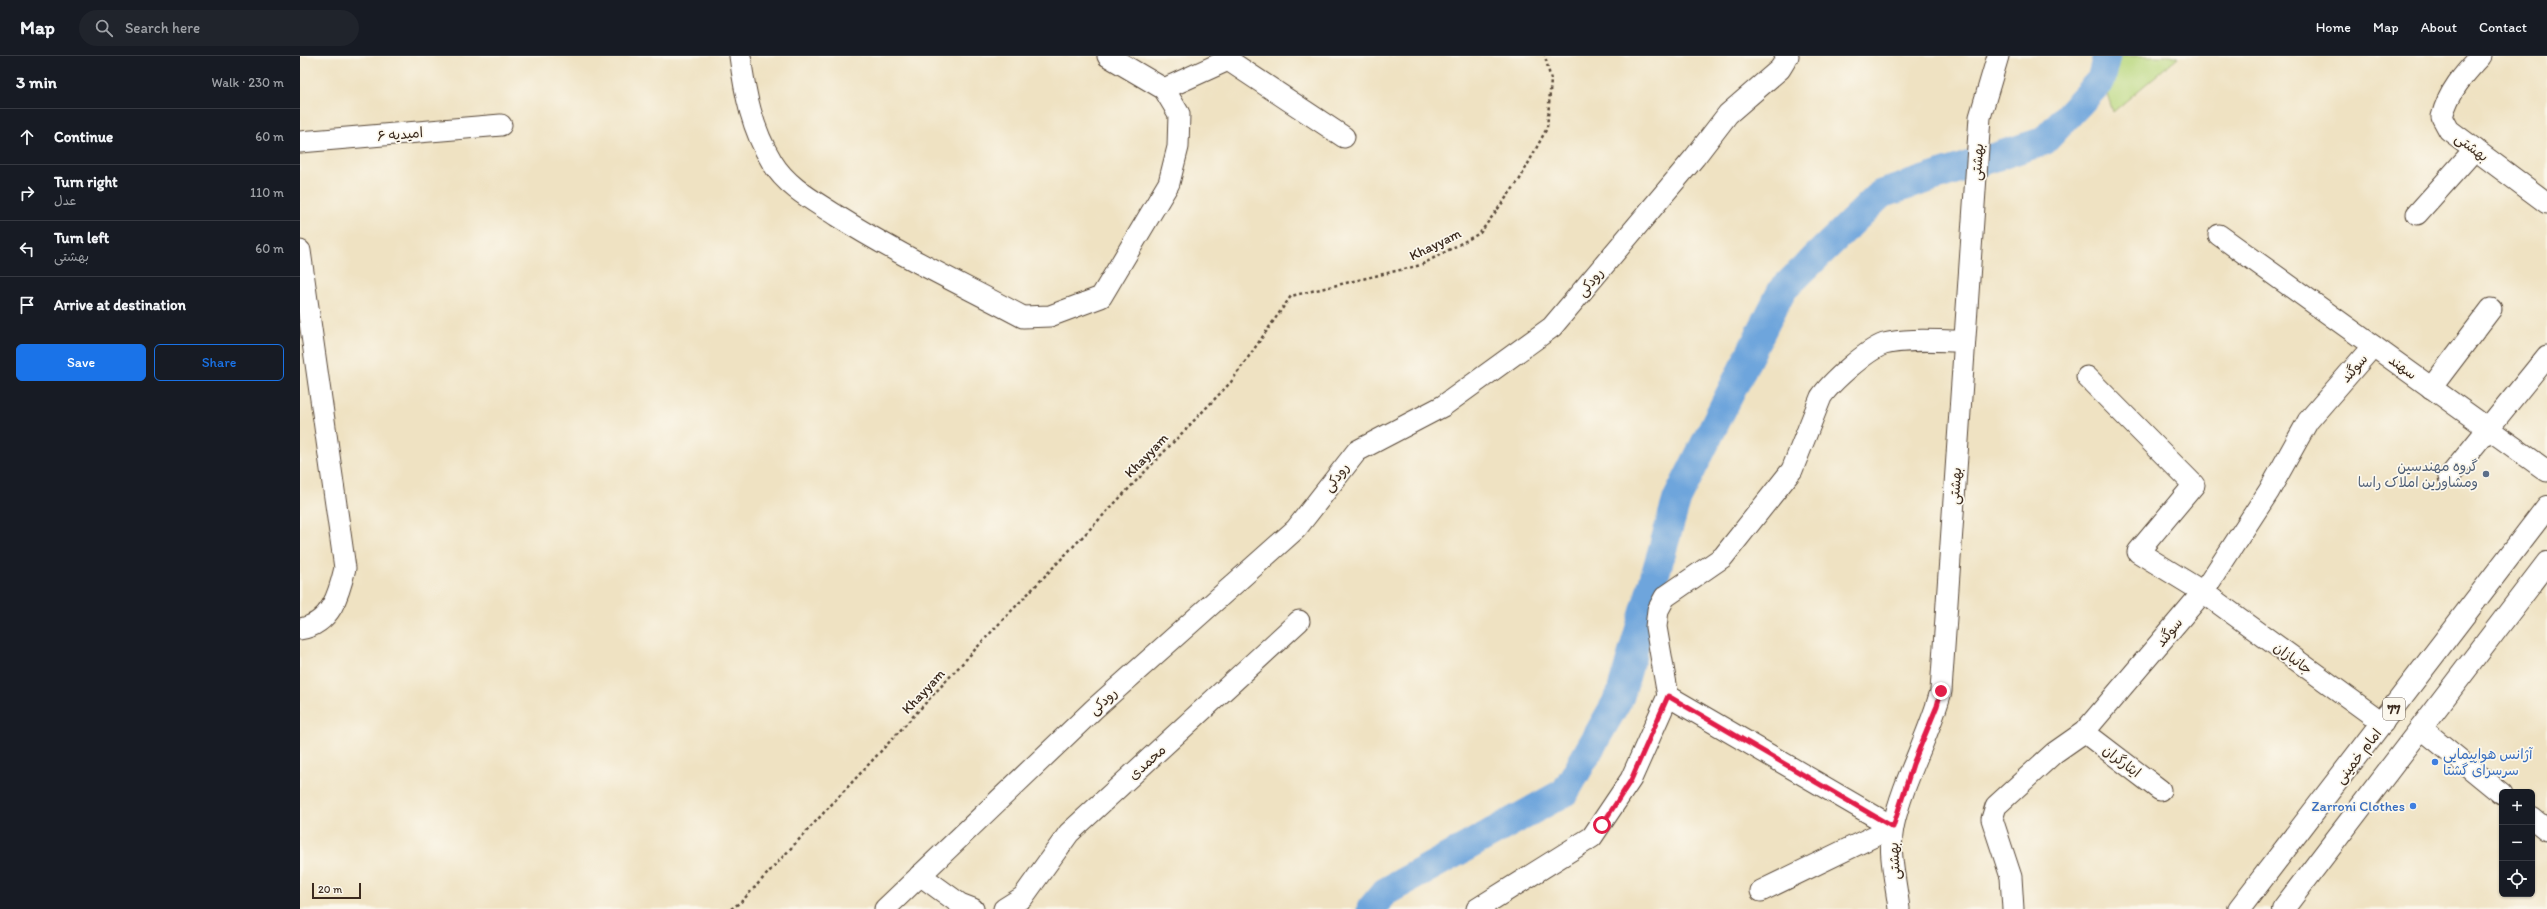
<!DOCTYPE html>
<html lang="en">
<head>
<meta charset="utf-8">
<style>
	body { margin:0; font-family:Itim,"Playpen Sans Arabic",sans-serif; background:#20242c; color:#f1f3f6 }
	.controls { position:absolute; right:12px; bottom:12px; display:grid; overflow:hidden; border-radius:6px; box-shadow:0 1px 3px #0004 }
	.controls button { width:36px; height:36px; display:grid; place-items:center; padding:0; border:0; border-bottom:1px solid #363941; background:#171b24; color:#f1f3f6; font:20px sans-serif }
	.scale { position:absolute; left:12px; bottom:10px; width:49px; box-sizing:border-box; padding-left:4px; border:2px solid #3b2a1e; border-top:0; font-size:11px; line-height:14px; white-space:nowrap; color:#3b2a1e; -webkit-text-stroke:3px #fbf7ec; paint-order:stroke }
	.stop { position:absolute; width:12px; height:12px; margin:-9px; border:3px solid #e11d48; border-radius:50%; background:#fff }
	.stop.end { background:#e11d48; border-color:#fff; box-shadow:0 1px 4px #0008 }
	.list { margin:0; padding:0; list-style:none }
	h2 { display:flex; justify-content:space-between; align-items:center; height:52px; margin:0; padding:0 16px; font-size:17px }
	h2 small { font-size:13px; font-weight:400; color:#9ea1a6 }
	.list li { display:grid; grid-template-columns:26px 1fr auto; gap:12px; align-items:center; box-sizing:border-box; height:56px; padding:0 16px; border-top:1px solid #363941 }
	.list b { display:block; font-size:15px; white-space:nowrap }
	.list p { margin:0; font-size:13px; white-space:nowrap; color:#9ea1a6 }
	.list em { font-size:13px; font-style:normal; color:#9ea1a6 }
	.actions { display:flex; gap:8px; padding:12px 16px }
	.actions a { flex:1; padding:9px 0; border:1px solid #1a73e8; border-radius:6px; text-align:center; font-size:14px; color:#1a73e8 }
	.actions .main { background:#1a73e8; color:#fff }
	.icon { flex:none; width:22px; height:22px; fill:none; stroke:currentColor; stroke-width:2; stroke-linecap:round; stroke-linejoin:round }
	.map { position:relative; flex:none; width:2247px; height:853px; overflow:hidden }
	header { display:flex; align-items:center; gap:24px; box-sizing:border-box; height:56px; padding:0 20px; background:#171b24; border-bottom:1px solid #363941 }
	header strong { font-size:19px }
	nav { display:flex; gap:22px; margin-inline-start:auto; font-size:14px }
	.search { width:280px; height:36px; background:#20242c; display:flex; align-items:center; gap:10px; box-sizing:border-box; padding:0 14px; border-radius:22px; color:#9ea1a6; font-size:15px }
	main { display:flex }
	aside { flex:1; background:#171b24 }
	.map>svg:first-child { display:block }
</style>
</head>
<body>
<header>
<strong>Map</strong>
<div class="search"><svg class="icon" aria-label="search" viewBox="0 0 24 24"><circle cx="10" cy="10" r="6"/><path d="M15 15l6 6"/></svg>Search here</div>
<nav><a>Home</a><a>Map</a><a>About</a><a>Contact</a></nav>
</header>
<main>
<aside>
<h2>3 min<small>Walk · 230 m</small></h2>
<ul class="list">
<li><svg class="icon" aria-label="ahead" viewBox="0 0 24 24"><path d="M12 20V5M6 11l6-6 6 6"/></svg><div><b>Continue</b></div><em>60 m</em></li>
<li><svg class="icon" aria-label="right" viewBox="0 0 24 24"><path d="M7 20v-9h11M14 6l5 5-5 5"/></svg><div><b>Turn right</b><p>عدل</p></div><em>110 m</em></li>
<li><svg class="icon" aria-label="left" viewBox="0 0 24 24"><path d="M17 20v-9H6M10 6l-5 5 5 5"/></svg><div><b>Turn left</b><p>بهشتی</p></div><em>60 m</em></li>
<li><svg class="icon" aria-label="arrive" viewBox="0 0 24 24"><path d="M6 21V4h12l-3 4 3 4H6"/></svg><div><b>Arrive at destination</b></div></li>
</ul>
<div class="actions"><a class="main">Save</a><a>Share</a></div>
</aside>
<div class="map">
<svg width="2247" height="853" viewBox="0 0 2247 853">
	<rect width="100%" height="100%" fill="#fbf7ec"/>
	<filter id="ink" filterUnits="userSpaceOnUse"><feTurbulence type="fractalNoise" baseFrequency=".025" numOctaves="2"/><feDisplacementMap in="SourceGraphic" scale="8" xChannelSelector="R" yChannelSelector="G"/><feConvolveMatrix kernelMatrix="1 2 1 2 8 2 1 2 1" color-interpolation-filters="sRGB"/></filter>
	<filter id="wash" filterUnits="userSpaceOnUse"><feTurbulence type="fractalNoise" baseFrequency=".012" numOctaves="4" result="noise"/><feDisplacementMap in="SourceGraphic" scale="16" xChannelSelector="R" yChannelSelector="G"/><feGaussianBlur stdDeviation="0.9" result="paint"/><feColorMatrix in="noise" values="0 0 0 0 0 0 0 0 0 0 0 0 0 0 0 0 0 1.4 0 .05"/><feComposite in="paint" operator="in"/></filter>
	<g filter="url(#wash)">
		<rect width="100%" height="100%" fill="#efe2c2"/>
		<polygon fill="#b9d87f" stroke="#7a814e" points="1795,0 1879,0 1813,56"/>
		<g fill="none" stroke-linecap="round" stroke-linejoin="round">
			<polyline stroke="#6ea5dc" stroke-width="29" points="1071,853 1085,836 1265,736 1320,640 1377,443 1482,234 1581,138 1744,85 1801,24 1807,0"/>
		</g>
	</g>
	<g filter="url(#ink)">
		<g fill="none" stroke-linecap="round" stroke-linejoin="round">
			<defs>
				<g id="minor">
					<path d="M440 0C445 38 452 73 472 106 487 131 514 145 537 160 597 198 661 228 723 261L750 260 801 241 869 127 878 91 879 58 864 33 808 0"/>
					<path d="M2181 0C2164 18 2148 36 2142 61L2149 74 2247 147"/>
					<polyline points="864,33 928,4 1044,81"/>
					<polyline points="0,86 201,69"/>
					<polyline points="2117,158 2175,93"/>
					<polyline points="1919,179 2247,415"/>
					<path d="M0 195 45 512C39 538 31 568 0 573"/>
					<polyline points="1787,321 1894,429 1838,496 1903,536 2083,667"/>
					<polyline points="2131,332 2191,253"/>
					<polyline points="2149,421 2247,300"/>
					<polyline points="1368,640 1593,771"/>
					<polyline points="2121,672 2202,738"/>
					<polyline points="1784,676 1860,734"/>
					<polyline points="2232,762 2247,774"/>
					<polyline points="620,819 660,848 673,853"/>
					<polyline points="1461,835 1593,771"/>
					<polyline points="585,853 794,653 996,473 1057,395 1143,350 1252,271 1395,101 1428,58 1480,13 1488,0"/>
					<polyline points="704,853 723,841 769,777 999,565"/>
					<path d="M1177 853 1292 781 1331 723 1368 640 1356 571 1358 554 1365 541 1423 501 1492 414 1521 341C1531 326 1567 294 1584 288 1606 282 1641 285 1664 285"/>
					<path d="M1599 853C1596 826 1588 798 1593 771 1603 724 1629 681 1641 635L1680 61 1698 0"/>
					<polyline points="1713,853 1711,821 1692,763 1696,750 1754,697 1784,676 1903,536 1969,435 2008,365 2073,290"/>
				</g>
				<g id="highway">
					<polyline points="1939,853 2247,451"/>
					<polyline points="1983,853 2247,507"/>
				</g>
			</defs>
			<use href="#minor" stroke="#564637" stroke-width="23"/>
			<use href="#highway" stroke="#564637" stroke-width="24"/>
			<polyline stroke="#564637" stroke-width="2.5" stroke-dasharray="3 3" stroke-linecap="butt" points="431,853 442,845 696,571 931,326 991,240 1121,209 1180,177 1220,123 1247,72 1251,24 1245,0"/>
			<use href="#minor" stroke="#fff" stroke-width="21"/>
			<use href="#highway" stroke="#fff" stroke-width="22"/>
		</g>
	</g>
	<g fill="none" stroke-linecap="round" stroke-linejoin="round" filter="url(#ink)">
		<polyline stroke="#e11d48" stroke-width="5" points="1302,769 1331,724 1368,640 1593,771 1613,708 1637,650 1641,635"/>
	</g>
	<circle fill="#5c6f8a" stroke="#fbf7ec" stroke-width="1.5" cx="2186" cy="418" r="4"/>
	<g fill="#3f7fe0" stroke="#fbf7ec" stroke-width="1.5">
		<circle cx="2135" cy="706" r="4"/>
		<circle cx="2113" cy="750" r="4"/>
	</g>
	<g text-anchor="middle" stroke-width="3.5" stroke-linejoin="round" paint-order="stroke">
		<rect fill="#fbf7ec" stroke="#75685c" stroke-width="1" x="2083" y="642" width="22" height="22" rx="3"/>
		<g font-size="13" font-weight="bold" fill="#3b2a1e">
			<text x="2094" y="658">77</text>
		</g>
		<g font-size="14" fill="#3b2a1e" stroke="#fbf7ec">
			<text transform="translate(100 78) rotate(-5)" y="5">امیدیه ۶</text>
			<text transform="translate(2172 91) rotate(37)" y="5">بهشتی</text>
			<text transform="translate(1677 106) rotate(-86)" y="5">بهشتی</text>
			<text transform="translate(1135 188) rotate(-26)" y="5">Khayyam</text>
			<text transform="translate(1290 226) rotate(-50)" y="5">رودکی</text>
			<text transform="translate(2103 311) rotate(36)" y="5">سهند</text>
			<text transform="translate(2054 312) rotate(-49)" y="5">سوگند</text>
			<text transform="translate(846 399) rotate(-46)" y="5">Khayyam</text>
			<text transform="translate(1036 421) rotate(-52)" y="5">رودکی</text>
			<text transform="translate(1655 430) rotate(-86)" y="5">بهشتی</text>
			<text transform="translate(1869 576) rotate(-50)" y="5">سوگند</text>
			<text transform="translate(1993 602) rotate(36)" y="5">جانبازان</text>
			<text transform="translate(623 635) rotate(-47)" y="5">Khayyam</text>
			<text transform="translate(803 645) rotate(-42)" y="5">رودکی</text>
			<text transform="translate(2058 700) rotate(-52)" y="5">امام خمینی</text>
			<text transform="translate(1822 705) rotate(37)" y="5">ایثارگران</text>
			<text transform="translate(847 706) rotate(-42)" y="5">محمدی</text>
			<text transform="translate(1594 805) rotate(-93)" y="5">بهشتی</text>
		</g>
		<g font-size="14" fill="#4e5e75" stroke="#fbf7ec" text-anchor="end">
			<text x="2178" y="415">گروه مهندسین<tspan x="2178" dy="16">ومشاورین املاک راسا</tspan></text>
		</g>
		<g font-size="14" fill="#366cbe" stroke="#fbf7ec" text-anchor="start">
			<text x="2143" y="703">آژانس هواپیمایی<tspan x="2143" dy="16">سرسرای گشتا</tspan></text>
			<text x="2105" y="755" text-anchor="end">Zarroni Clothes</text>
		</g>
	</g>
</svg>
<div class="controls">
<button>+</button>
<button>−</button>
<button><svg class="icon" aria-label="locate" viewBox="0 0 24 24"><circle cx="12" cy="12" r="6"/><path d="M12 2v4M12 18v4M2 12h4M18 12h4"/></svg></button>
</div>
<div class="scale">20 m</div>
<div class="stop" style="left:1302px;top:769px"></div>
<div class="stop end" style="left:1641px;top:635px"></div>
</div>
</main>
</body>
</html>
